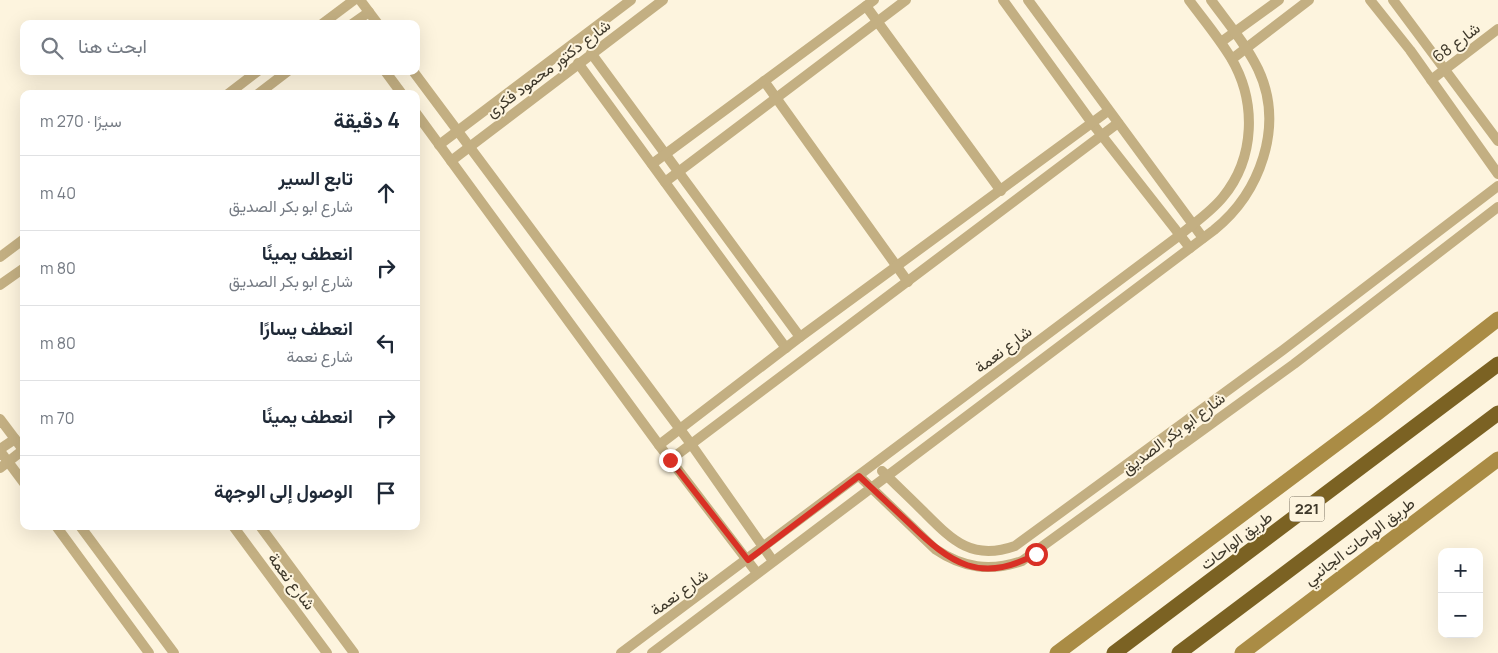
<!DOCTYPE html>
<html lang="ar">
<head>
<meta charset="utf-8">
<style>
	body { margin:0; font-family:Manrope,Vazirmatn,sans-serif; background:#f6f6f7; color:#1f2937; direction:rtl }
	.controls { position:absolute; right:15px; bottom:15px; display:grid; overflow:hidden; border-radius:10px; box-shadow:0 5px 20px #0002 }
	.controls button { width:45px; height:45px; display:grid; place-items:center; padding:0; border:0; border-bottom:1px solid #e0e1e3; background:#fff; color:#1f2937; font:25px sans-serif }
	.stop { position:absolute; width:15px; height:15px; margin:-11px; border:4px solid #d93025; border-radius:50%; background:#fff }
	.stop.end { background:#d93025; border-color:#fff; box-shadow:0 1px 5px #0008 }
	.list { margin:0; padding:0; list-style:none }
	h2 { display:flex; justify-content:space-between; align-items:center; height:65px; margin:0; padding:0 20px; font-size:21px }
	h2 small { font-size:16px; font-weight:400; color:#747a83 }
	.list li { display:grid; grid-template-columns:32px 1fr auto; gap:15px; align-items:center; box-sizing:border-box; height:75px; padding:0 20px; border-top:1px solid #e0e1e3 }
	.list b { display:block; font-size:19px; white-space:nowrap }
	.list p { margin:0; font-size:16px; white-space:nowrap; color:#747a83 }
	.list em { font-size:16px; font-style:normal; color:#747a83 }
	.icon { flex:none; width:28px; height:28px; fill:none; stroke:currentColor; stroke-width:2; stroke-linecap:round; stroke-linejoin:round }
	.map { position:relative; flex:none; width:1498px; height:653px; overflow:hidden; direction:ltr }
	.search { position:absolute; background:#fff; box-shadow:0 5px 20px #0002; left:20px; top:20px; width:400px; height:55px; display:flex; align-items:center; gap:12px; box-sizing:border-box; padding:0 18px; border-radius:10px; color:#747a83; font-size:19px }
	.panel { position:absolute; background:#fff; box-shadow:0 5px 20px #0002; left:20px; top:90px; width:400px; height:440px; border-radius:10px; direction:rtl }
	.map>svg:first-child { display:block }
</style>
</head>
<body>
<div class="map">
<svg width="1498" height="653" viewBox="0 0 1498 653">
	<rect width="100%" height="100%" fill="#fdf4de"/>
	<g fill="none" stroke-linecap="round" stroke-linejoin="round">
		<g stroke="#c3af82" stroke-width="10">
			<polyline points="360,0 378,24"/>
			<polyline points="1003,0 1092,123 1190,248"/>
			<polyline points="1028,0 1203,238"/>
			<polyline points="1370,0 1410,50 1498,174"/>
			<polyline points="1393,0 1498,141"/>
			<polyline points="866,6 1001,191"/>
			<polyline points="322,24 354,0"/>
			<polyline points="352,24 369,12"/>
			<polyline points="1221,42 1279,0"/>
			<polyline points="591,53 800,337"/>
			<polyline points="1232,59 1309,0"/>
			<polyline points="578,63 786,348"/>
			<polyline points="385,71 402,94"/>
			<polyline points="413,71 691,444 773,561"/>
			<polyline points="1431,80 1498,29"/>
			<polyline points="764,81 908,282"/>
			<polyline points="228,94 258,71"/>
			<polyline points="258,94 288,71"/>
			<polyline points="416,113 659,445 757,573"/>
			<polyline points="439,145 631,0"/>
			<polyline points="451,161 663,0"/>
			<polyline points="652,164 874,0"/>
			<polyline points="665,182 906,0"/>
			<polyline points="0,257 24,239"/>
			<polyline points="0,285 24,268"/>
			<polyline points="0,419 24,451"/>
			<polyline points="659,445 800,337 1108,111"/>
			<polyline points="0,449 15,439"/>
			<polyline points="0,451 24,483"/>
			<polyline points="670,460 1118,123"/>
			<polyline points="0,468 23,450"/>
			<path d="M882 471C896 485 910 498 924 512 953 541 972 561 1015 546L1283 350 1498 186"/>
			<path d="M859 476 935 549C963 568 990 572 1022 561L1294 364 1498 207"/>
			<polyline points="56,526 149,653"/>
			<polyline points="80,526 174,653"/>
			<polyline points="233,526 327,653"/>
			<polyline points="260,526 354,653"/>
			<path d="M621 653 1180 235C1194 223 1211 212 1223 197 1255 158 1257 102 1231 58 1219 38 1203 19 1189 0"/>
			<path d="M652 653 1214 230C1260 193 1285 126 1258 69 1246 44 1227 22 1211 0"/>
		</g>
		<g stroke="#aa8c45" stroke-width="15">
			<polyline points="1057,653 1375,415 1498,319"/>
			<polyline points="1242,653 1498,459"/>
		</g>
		<g stroke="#7b6223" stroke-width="15">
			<polyline points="1114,653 1498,364"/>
			<polyline points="1179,653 1498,413"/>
		</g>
	</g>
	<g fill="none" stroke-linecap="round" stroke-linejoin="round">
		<path stroke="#d93025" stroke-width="6" d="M670 460 748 560 859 476C876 492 893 508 910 524 950 563 981 585 1036 554"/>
	</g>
	<g text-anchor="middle" stroke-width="4" stroke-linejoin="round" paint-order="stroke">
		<rect fill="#fdf4de" stroke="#787161" stroke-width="1" x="1289.5" y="496.5" width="35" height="25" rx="4"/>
		<g font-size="15" font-weight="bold" fill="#3f392b">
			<text x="1307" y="514">221</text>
		</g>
		<g font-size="16" fill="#3f392b" stroke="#fdf4de">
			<text transform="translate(1456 42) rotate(-37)" y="6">شارع 68</text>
			<text transform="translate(548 68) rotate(-37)" y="6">شارع دكتور محمود فكرى</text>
			<text transform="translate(1003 349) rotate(-37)" y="6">شارع نعمة</text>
			<text transform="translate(1173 433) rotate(-37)" y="6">شارع ابو بكر الصديق</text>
			<text transform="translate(1236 540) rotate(-37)" y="6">طريق الواحات</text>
			<text transform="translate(1359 541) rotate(-37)" y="6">طريق الواحات الجانبي</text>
			<text transform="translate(292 581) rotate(53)" y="6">شارع نعمة</text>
			<text transform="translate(679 592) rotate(-36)" y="6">شارع نعمة</text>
		</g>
	</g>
</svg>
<div class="controls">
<button>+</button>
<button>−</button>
</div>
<div class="stop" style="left:1036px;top:554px"></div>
<div class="stop end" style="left:670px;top:460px"></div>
<div class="search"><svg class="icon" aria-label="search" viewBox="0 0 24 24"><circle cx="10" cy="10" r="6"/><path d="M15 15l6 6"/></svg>ابحث هنا</div>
<section class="panel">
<h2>4 دقيقة<small>سيرًا · 270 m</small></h2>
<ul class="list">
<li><svg class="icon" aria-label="ahead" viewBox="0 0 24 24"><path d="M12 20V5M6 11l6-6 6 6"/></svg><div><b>تابع السير</b><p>شارع ابو بكر الصديق</p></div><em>40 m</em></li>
<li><svg class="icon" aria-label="right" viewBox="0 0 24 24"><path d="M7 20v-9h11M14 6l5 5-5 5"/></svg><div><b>انعطف يمينًا</b><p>شارع ابو بكر الصديق</p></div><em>80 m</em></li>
<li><svg class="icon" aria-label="left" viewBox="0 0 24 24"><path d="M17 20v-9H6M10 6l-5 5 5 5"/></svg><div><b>انعطف يسارًا</b><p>شارع نعمة</p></div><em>80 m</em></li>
<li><svg class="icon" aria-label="right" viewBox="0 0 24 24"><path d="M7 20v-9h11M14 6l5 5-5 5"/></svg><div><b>انعطف يمينًا</b></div><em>70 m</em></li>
<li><svg class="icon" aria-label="arrive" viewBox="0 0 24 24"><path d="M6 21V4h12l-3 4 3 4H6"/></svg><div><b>الوصول إلى الوجهة</b></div></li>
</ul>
</section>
</div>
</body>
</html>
